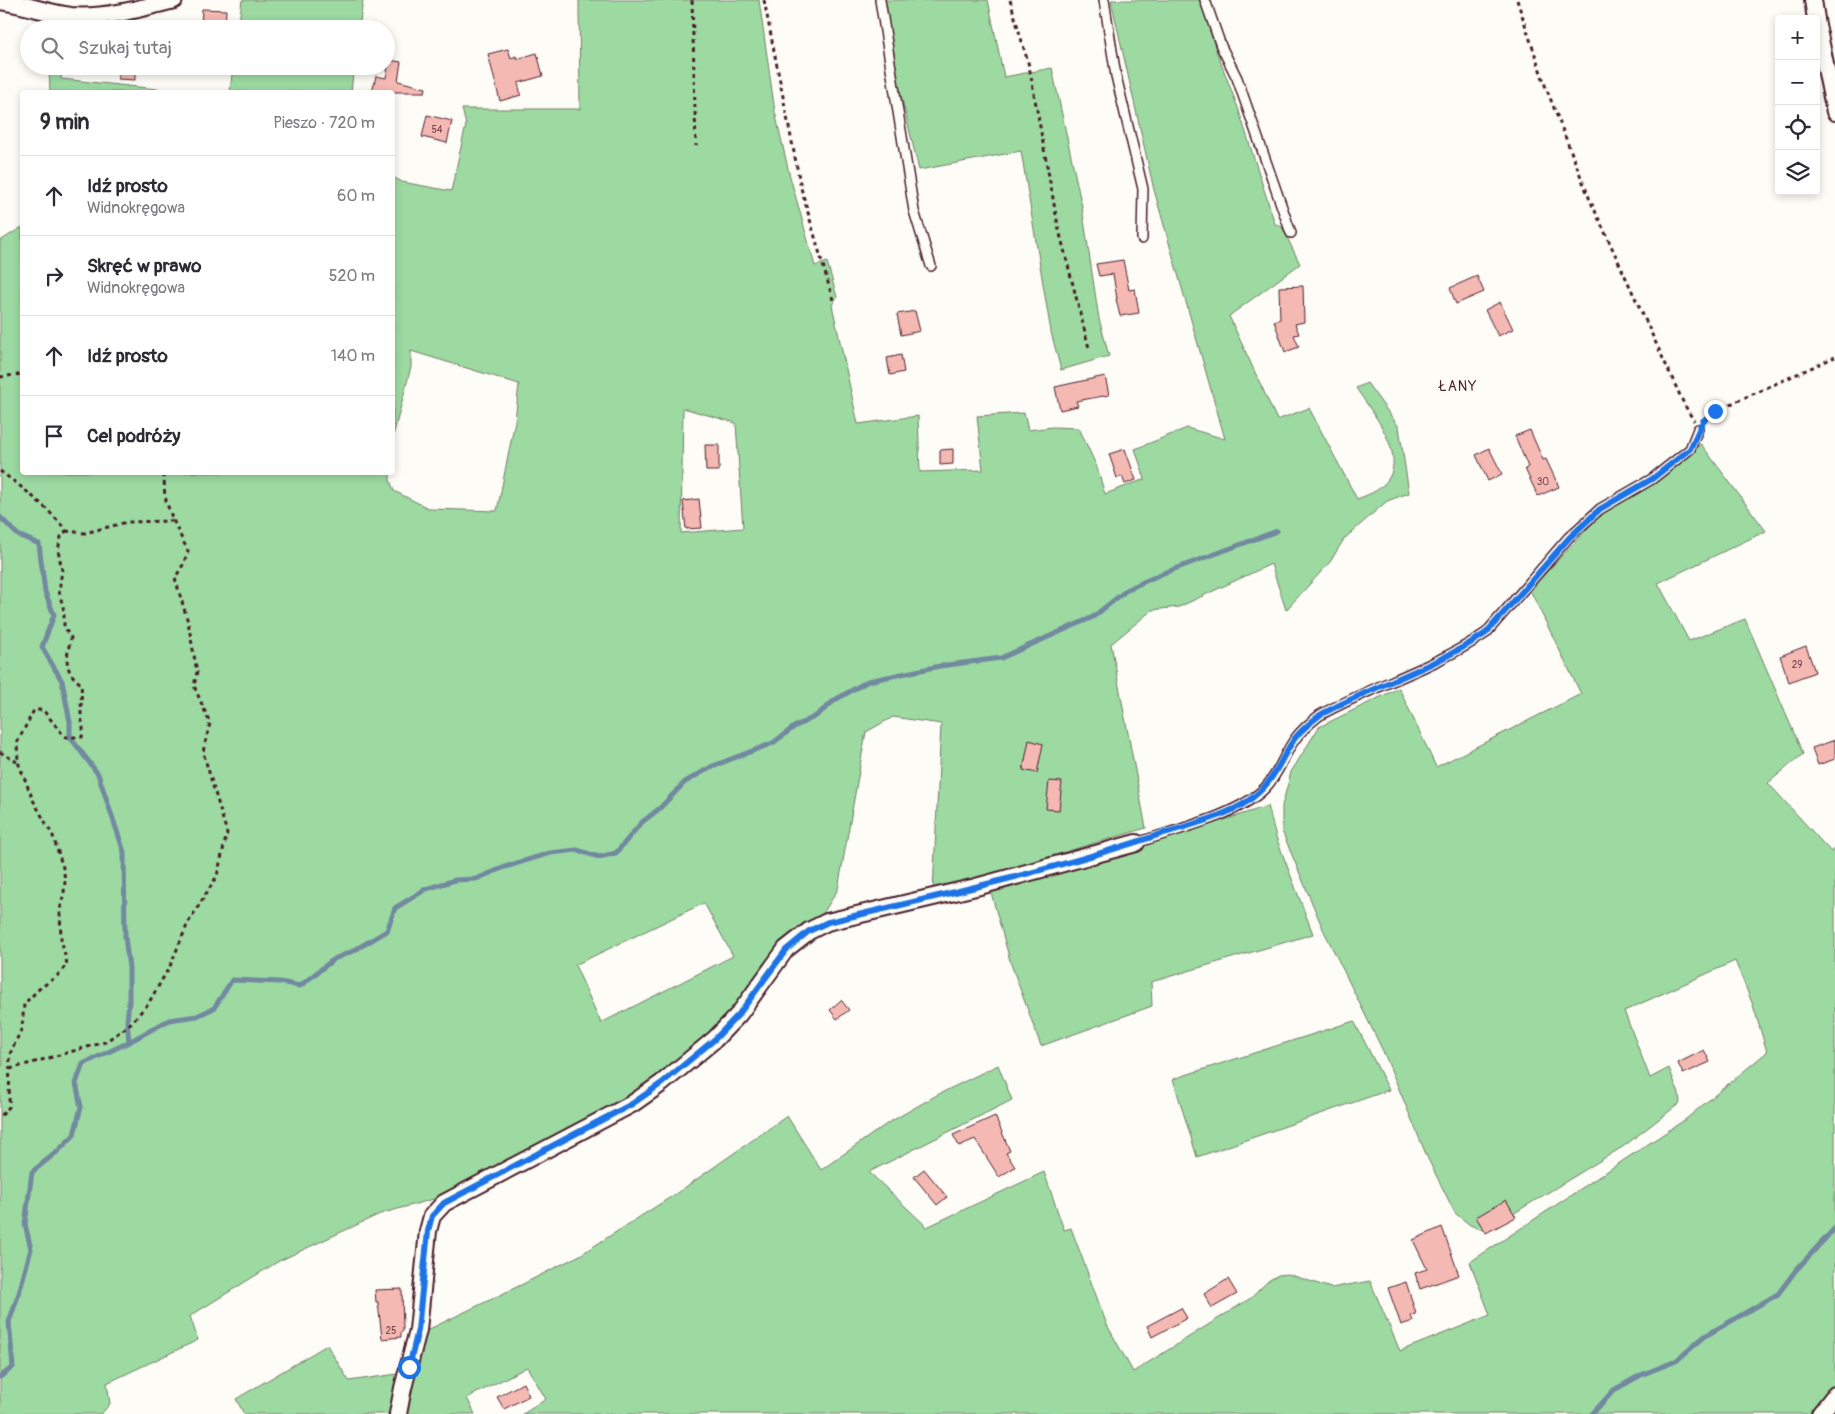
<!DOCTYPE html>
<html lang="pl">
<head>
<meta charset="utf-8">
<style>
	body { margin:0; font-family:Pangolin,sans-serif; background:#f2f2f3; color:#2b2b33 }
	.controls { position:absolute; right:15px; top:15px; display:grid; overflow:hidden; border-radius:5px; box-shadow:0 2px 8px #0003 }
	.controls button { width:45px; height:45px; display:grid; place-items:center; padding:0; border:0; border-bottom:1px solid #e1e1e2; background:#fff; color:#2b2b33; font:25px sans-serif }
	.stop { position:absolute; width:15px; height:15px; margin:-11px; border:4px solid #1a73e8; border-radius:50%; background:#fff }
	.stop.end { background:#1a73e8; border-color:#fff; box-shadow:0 1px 5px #0008 }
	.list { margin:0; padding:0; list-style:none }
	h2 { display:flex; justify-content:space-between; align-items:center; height:65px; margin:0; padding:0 20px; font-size:21px }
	h2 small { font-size:16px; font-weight:400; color:#7c7c81 }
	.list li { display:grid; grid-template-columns:32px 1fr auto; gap:15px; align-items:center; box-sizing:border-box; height:80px; padding:0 20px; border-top:1px solid #e1e1e2 }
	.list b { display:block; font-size:19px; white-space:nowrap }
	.list p { margin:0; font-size:16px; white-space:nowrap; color:#7c7c81 }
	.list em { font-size:16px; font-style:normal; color:#7c7c81 }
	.icon { flex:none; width:28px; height:28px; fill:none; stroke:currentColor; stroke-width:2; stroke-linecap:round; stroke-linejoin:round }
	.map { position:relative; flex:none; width:1835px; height:1414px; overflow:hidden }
	.search { position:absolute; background:#fff; box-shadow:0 2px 8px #0003; left:20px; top:20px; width:375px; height:55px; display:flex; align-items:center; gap:12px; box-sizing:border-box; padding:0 18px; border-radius:28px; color:#7c7c81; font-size:19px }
	.panel { position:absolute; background:#fff; box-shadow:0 2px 8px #0003; left:20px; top:90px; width:375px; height:385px; border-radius:5px }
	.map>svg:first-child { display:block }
</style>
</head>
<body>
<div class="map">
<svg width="1835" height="1414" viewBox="0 0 1835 1414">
	<rect width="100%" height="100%" fill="#fdfcf7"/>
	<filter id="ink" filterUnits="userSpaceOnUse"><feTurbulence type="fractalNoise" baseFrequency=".02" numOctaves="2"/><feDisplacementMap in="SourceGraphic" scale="10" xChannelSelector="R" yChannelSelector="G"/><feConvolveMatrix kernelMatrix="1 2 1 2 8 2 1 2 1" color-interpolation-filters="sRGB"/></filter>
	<g filter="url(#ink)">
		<g fill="#9cdaa2" stroke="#737c66" fill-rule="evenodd">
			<polygon points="242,0 363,0 359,29 238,29"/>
			<path d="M579 0H759L775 112 789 173 815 266 827 262 837 297 832 305 858 424 918 416 920 472 983 470 977 416 1024 413 1028 430 1053 427 1079 428 1096 465 1105 494 1145 479 1135 449 1187 428 1225 439 1154 190 1111 0H1200L1216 50 1238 108 1275 224 1282 227 1300 264 1229 316 1277 420 1309 408 1357 499C1367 495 1377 492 1384 484 1411 458 1371 411 1356 388L1367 383 1399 427 1409 493 1387 501 1344 539 1330 562 1286 610 1271 564 1179 607 1152 610 1111 644 1146 828 933 891 941 724 893 717 866 732 838 889 815 927 720 1027 637 1095 462 1191 380 1214 279 1261 190 1316 198 1340 107 1383 110 1404 101 1414H0V1066L3 1065 0 1050V241L22 227V472L390 473V480L394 491 430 509 497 511 515 421 519 384 411 351V367L393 436V177L402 182 451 191 466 125 462 109H580ZM683 408 736 423 743 528 681 533ZM704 903 733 956 601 1023 575 965Z"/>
			<polygon points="885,0 988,0 1004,77 1052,68 1082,207 1099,319 1109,356 1061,370 1051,332 1021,151 919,170 900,91"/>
			<polygon points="67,22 66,29 48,29 48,25"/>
			<polygon points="49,66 62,66 61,79 186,92 50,92"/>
			<polygon points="233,66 354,66 351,92 230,92"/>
			<polygon points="1701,444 1766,531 1658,583 1689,641 1745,619 1803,754 1768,783 1831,852 1835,849 1835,1414 523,1414 546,1399 527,1367 467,1398 475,1414 244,1414 236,1399 327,1345 349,1381 418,1371 419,1334 523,1284 580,1255 677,1193 787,1116 821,1170 888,1123 937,1095 998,1065 1012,1100 869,1172 927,1227 1044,1172 1064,1230 1071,1228 1107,1325 1133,1372 1251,1298 1268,1281 1278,1275 1288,1274 1331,1288 1370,1281 1400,1351 1490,1315 1470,1262 1686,1119 1767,1052 1753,1005 1735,961 1624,1011 1650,1078 1669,1068 1679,1094 1680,1103 1624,1146 1485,1231 1470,1225 1455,1213 1428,1159 1384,1053 1323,929 1282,831 1282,806 1291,772 1319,727 1399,688 1436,767 1581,694 1530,590 1602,513"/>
			<polygon points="1268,806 1276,837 1313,934 1151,982 1152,1006 1041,1046 1011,964 990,889 1118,854"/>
			<polygon points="1354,1021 1389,1090 1197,1157 1173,1079"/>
		</g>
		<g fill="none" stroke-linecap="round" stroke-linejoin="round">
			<g stroke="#72899f" stroke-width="5">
				<polyline points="0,517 18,535 39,544 45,592 54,615 42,647 62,681 70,722 70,737 98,774 124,852 125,937 129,968 129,1001 127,1021 129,1042 83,1064 76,1083 81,1107 74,1135 58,1151 32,1172 25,1224 31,1249 19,1293 9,1322 13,1367 0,1377"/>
				<polyline points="129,1042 169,1020 197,1016 214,1008 232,980 280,982 300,986 334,959 353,951 387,931 395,908 426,889 455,880 476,879 505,867 550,853 577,850 599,857 616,853 641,823 660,808 685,782 713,766 773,743 794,727 816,716 835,700 868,681 940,666 1001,658 1093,617 1128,589 1161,574 1277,531"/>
				<polyline points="1592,1414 1614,1390 1641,1375 1676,1361 1705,1336 1778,1294 1796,1270 1835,1228"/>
			</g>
		</g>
		<g fill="#f5b9b4" stroke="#4a1f2b">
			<polygon points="202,9 226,10 225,29 201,29"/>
			<polygon points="508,49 511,58 516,56 517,59 537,53 543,76 518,83 521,95 500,101 488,54"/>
			<polygon points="389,60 401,62 398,81 426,88 425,92 372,92 376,76 386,78"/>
			<polygon points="119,66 135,66 135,80 118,79"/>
			<polygon points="427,115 452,121 447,143 422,137"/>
			<polygon points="1123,260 1129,290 1135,289 1139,313 1120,316 1116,299 1117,299 1113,274 1099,276 1096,264"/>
			<polygon points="1477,276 1484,292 1456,304 1450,288"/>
			<polygon points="1303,286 1304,322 1295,324 1299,334 1294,335 1299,347 1285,352 1274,321 1280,319 1279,287"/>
			<polygon points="1500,302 1513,329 1498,336 1485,310"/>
			<polygon points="915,311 920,331 901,335 897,314"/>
			<polygon points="901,355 904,372 890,375 887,358"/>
			<polygon points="1105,376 1109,395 1076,401 1078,406 1060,410 1055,387"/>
			<polygon points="1530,430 1543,460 1546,459 1559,487 1538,496 1525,469 1528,467 1515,436"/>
			<polygon points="705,445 719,445 719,471 706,471"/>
			<polygon points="1489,448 1502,474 1488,481 1476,455"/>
			<polygon points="953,449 953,464 940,465 940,450"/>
			<polygon points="1125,449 1136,480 1125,484 1122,476 1117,478 1109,454"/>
			<polygon points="699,499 702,528 686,529 683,501"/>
			<polygon points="1806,646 1815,672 1789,682 1780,656"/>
			<polygon points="1029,740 1043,744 1037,773 1023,770"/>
			<polygon points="1835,740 1835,759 1818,765 1812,748"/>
			<polygon points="1049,781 1062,782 1059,810 1046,809"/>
			<polygon points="841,1000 849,1010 837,1019 830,1010"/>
			<polygon points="1704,1050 1710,1062 1683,1074 1678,1063"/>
			<polygon points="995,1116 1010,1151 1006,1153 1015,1167 999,1177 975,1139 959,1146 953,1135"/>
			<polygon points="924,1169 947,1197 937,1205 914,1177"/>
			<polygon points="1506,1200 1516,1217 1486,1233 1476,1217"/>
			<polygon points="1442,1227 1459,1275 1420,1289 1415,1273 1427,1269 1413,1240"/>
			<polygon points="1228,1279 1237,1294 1212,1308 1204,1294"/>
			<polygon points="1406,1282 1416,1314 1411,1316 1413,1321 1401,1325 1388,1288"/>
			<polygon points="402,1289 403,1330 401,1332 401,1337 382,1339 378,1302 376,1302 375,1290"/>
			<polygon points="1181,1308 1187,1318 1152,1337 1147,1326"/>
			<polygon points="523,1383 529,1396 504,1409 497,1397"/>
		</g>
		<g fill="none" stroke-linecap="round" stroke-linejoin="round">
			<defs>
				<g id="lane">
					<polyline points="880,0 914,211 931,266"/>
					<polyline points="1104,0 1116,76 1143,189 1142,239"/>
					<polyline points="1205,0 1221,46 1237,78 1291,233"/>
					<path d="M1136 843C1174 830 1238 816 1265 788 1279 774 1284 754 1295 739 1302 729 1311 722 1320 715 1374 685 1435 668 1486 633L1569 537 1600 509 1652 479 1690 449 1698 429"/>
				</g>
				<g id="street">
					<polyline points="1813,0 1816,19"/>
					<path d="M0 1C24 4 47 13 71 16 103 19 143 8 174 0"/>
					<polyline points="1816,20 1835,112"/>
					<polyline points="398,1414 403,1388 418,1330 428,1231 432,1216 444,1203 632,1104 662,1083 715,1039 739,1014 786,949 809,931 827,922 976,887 1136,843"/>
					<polyline points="1820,1414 1835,1395"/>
				</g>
			</defs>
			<use href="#lane" stroke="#4a1f2b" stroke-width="12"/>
			<use href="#street" stroke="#4a1f2b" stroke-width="20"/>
			<g stroke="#4a1f2b" stroke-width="3" stroke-dasharray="4 4" stroke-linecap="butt">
				<polyline points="692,0 696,146"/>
				<polyline points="764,0 801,188 833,300"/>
				<polyline points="1010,0 1029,66 1058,226 1089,348"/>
				<polyline points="1517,0 1545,85 1590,200 1684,404 1694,421"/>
				<polyline points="0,377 22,374"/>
				<polyline points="1703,421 1715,411 1835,357"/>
				<path d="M0 471C23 488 48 507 66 531L61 537 58 550 62 570 59 591 64 611V627L71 638C66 658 63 670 81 684 82 694 81 703 81 713 81 722 85 728 82 737H65L43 710H34L17 743 18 762 33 800 53 836 64 871 65 887 60 910 61 938 67 964 57 976 39 989 24 1004 22 1028 10 1054 9 1107 0 1117"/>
				<polyline points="66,531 85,533 127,522 173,521"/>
				<polyline points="0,752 17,762"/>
				<path d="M10 1069 105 1042 128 1026 148 1004 170 966 188 923 217 876 227 833 203 752 210 723 194 686 197 672 188 622 175 578 183 565 188 551C180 535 171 518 166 500 163 491 166 481 162 472"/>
			</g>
			<use href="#lane" stroke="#fdfcf7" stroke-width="9"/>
			<use href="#street" stroke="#fdfcf7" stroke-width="16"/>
		</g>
	</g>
	<g fill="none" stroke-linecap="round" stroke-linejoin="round" filter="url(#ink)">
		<path stroke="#1a73e8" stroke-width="6" d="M409 1367 418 1330 428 1231 432 1216 444 1203 632 1104 662 1083 715 1039 739 1014 786 950 809 931 828 922C940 896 1054 870 1164 833 1187 826 1229 815 1248 801 1276 781 1277 764 1295 738 1302 729 1311 722 1320 715 1374 685 1435 668 1486 633L1569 538 1600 509 1652 479 1690 449 1703 421 1715 411"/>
	</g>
	<g text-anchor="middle" stroke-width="4" stroke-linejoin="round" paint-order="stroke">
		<g font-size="10" fill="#75464d">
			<text x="437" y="133">54</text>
			<text x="1543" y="485">30</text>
			<text x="1797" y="668">29</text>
			<text x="391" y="1334">25</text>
		</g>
		<g font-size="14" letter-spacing="1" fill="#4a1f2b" stroke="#fdfcf7">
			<text x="1458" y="391">ŁANY</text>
		</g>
	</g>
</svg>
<div class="controls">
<button>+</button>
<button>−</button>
<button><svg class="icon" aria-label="locate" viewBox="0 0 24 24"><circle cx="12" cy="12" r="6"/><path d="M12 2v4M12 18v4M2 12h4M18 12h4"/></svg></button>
<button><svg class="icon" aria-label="layers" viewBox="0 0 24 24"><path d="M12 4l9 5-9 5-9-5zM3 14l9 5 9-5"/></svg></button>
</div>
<div class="stop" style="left:409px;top:1367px"></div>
<div class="stop end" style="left:1715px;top:411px"></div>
<div class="search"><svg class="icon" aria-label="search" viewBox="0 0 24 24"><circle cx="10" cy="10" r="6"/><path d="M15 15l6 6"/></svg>Szukaj tutaj</div>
<section class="panel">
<h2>9 min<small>Pieszo · 720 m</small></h2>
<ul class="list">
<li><svg class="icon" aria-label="ahead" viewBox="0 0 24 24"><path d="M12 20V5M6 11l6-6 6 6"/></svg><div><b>Idź prosto</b><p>Widnokręgowa</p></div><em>60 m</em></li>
<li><svg class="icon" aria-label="right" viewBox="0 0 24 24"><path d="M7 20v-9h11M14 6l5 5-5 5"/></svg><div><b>Skręć w prawo</b><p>Widnokręgowa</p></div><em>520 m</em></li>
<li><svg class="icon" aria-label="ahead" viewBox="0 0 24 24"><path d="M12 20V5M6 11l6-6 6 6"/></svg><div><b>Idź prosto</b></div><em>140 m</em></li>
<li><svg class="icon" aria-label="arrive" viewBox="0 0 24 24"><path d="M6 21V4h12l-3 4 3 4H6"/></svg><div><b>Cel podróży</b></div></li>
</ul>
</section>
</div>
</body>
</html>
